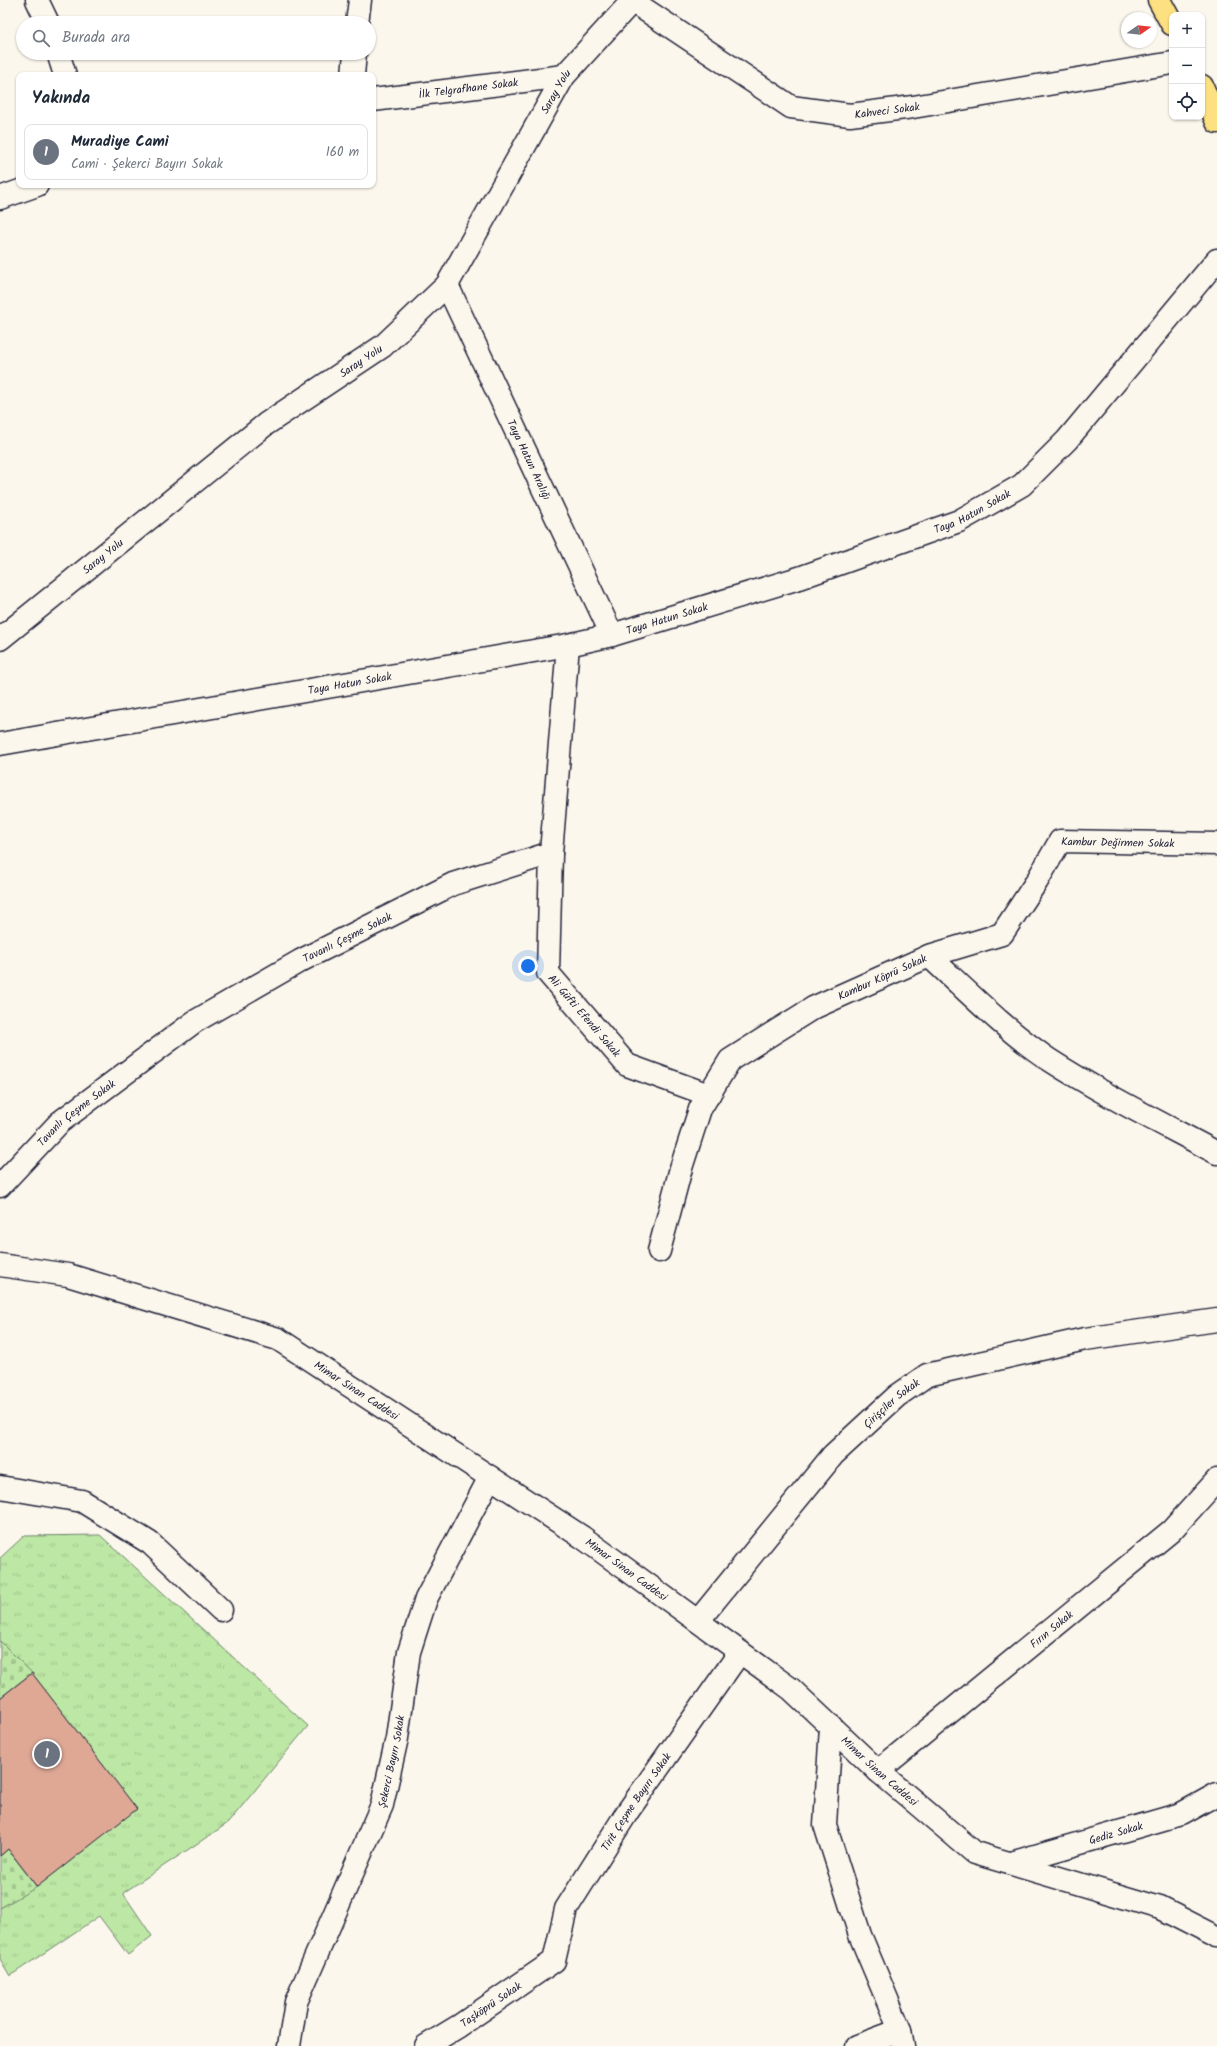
<!DOCTYPE html>
<html lang="tr">
<head>
<meta charset="utf-8">
<style>
	body { margin:0; font-family:Kalam,sans-serif; background:#f2f2f3; color:#1f2937 }
	.controls { position:absolute; right:12px; top:12px; display:grid; overflow:hidden; border-radius:8px; box-shadow:0 1px 3px #0004 }
	.controls button { width:36px; height:36px; display:grid; place-items:center; padding:0; border:0; border-bottom:1px solid #e0e1e3; background:#fff; color:#1f2937; font:20px sans-serif }
	.compass { position:absolute; left:1121px; top:12px; width:36px; height:36px; border-radius:50%; background:#fff; box-shadow:0 1px 3px #0004; rotate:76deg }
	.you { position:absolute; left:528px; top:966px; width:14px; height:14px; margin:-10px; border:3px solid #fff; border-radius:50%; background:#1a73e8; box-shadow:0 0 0 6px #1a73e833 }
	.badge { display:grid; place-items:center; width:26px; height:26px; border-radius:50%; background:#0f766e; color:#fff; font-size:13px; font-weight:700 }
	.pin { position:absolute; translate:-50% -50%; border:2px solid #fff; box-shadow:0 1px 4px #0006 }
	.list { margin:0; padding:0; list-style:none }
	h2 { display:flex; justify-content:space-between; align-items:center; height:52px; margin:0; padding:0 16px; font-size:17px }
	h2 small { font-size:13px; font-weight:400; color:#747a83 }
	.list li { display:grid; grid-template-columns:26px 1fr auto; gap:12px; align-items:center; box-sizing:border-box; height:56px; margin:0 8px 8px; padding:0 8px; border:1px solid #e0e1e3; border-radius:8px }
	.list b { display:block; font-size:15px; white-space:nowrap }
	.list p { margin:0; font-size:13px; white-space:nowrap; color:#747a83 }
	.list em { font-size:13px; font-style:normal; color:#747a83 }
	.icon { flex:none; width:22px; height:22px; fill:none; stroke:currentColor; stroke-width:2; stroke-linecap:round; stroke-linejoin:round }
	.map { position:relative; flex:none; width:1217px; height:2046px; overflow:hidden }
	.search { position:absolute; background:#fff; box-shadow:0 1px 3px #0004; left:16px; top:16px; width:360px; height:44px; display:flex; align-items:center; gap:10px; box-sizing:border-box; padding:0 14px; border-radius:22px; color:#747a83; font-size:15px }
	.panel { position:absolute; background:#fff; box-shadow:0 1px 3px #0004; left:16px; top:72px; width:360px; height:116px; border-radius:8px }
	.map>svg:first-child { display:block }
</style>
</head>
<body>
<div class="map">
<svg width="1217" height="2046" viewBox="0 0 1217 2046">
	<defs>
		<pattern id="grass-tufts" width="24" height="20" patternUnits="userSpaceOnUse"><rect width="24" height="20" fill="#bde7a4"/><path d="M3 7l-1-3M5 7V3M7 7l1-3M15 17l-1-3M17 17v-4M19 17l1-3" fill="none" stroke="#a2c68e"/></pattern>
		<pattern id="cemetery-stones" width="16" height="16" patternUnits="userSpaceOnUse"><rect width="16" height="16" fill="#bde7a4"/><path d="M2 7V4a2 2 0 0 1 4 0v3zM10 15v-3a2 2 0 0 1 4 0v3z" fill="#a2c68e"/></pattern>
	</defs>
	<rect width="100%" height="100%" fill="#fbf7ec"/>
	<filter id="ink" filterUnits="userSpaceOnUse"><feTurbulence type="fractalNoise" baseFrequency=".025" numOctaves="2"/><feDisplacementMap in="SourceGraphic" scale="8" xChannelSelector="R" yChannelSelector="G"/><feConvolveMatrix kernelMatrix="1 2 1 2 8 2 1 2 1" color-interpolation-filters="sRGB"/></filter>
	<g filter="url(#ink)">
		<polygon fill="url(#grass-tufts)" stroke="#708470" points="100,1535 308,1726 228,1823 123,1893 152,1936 128,1955 99,1916 10,1976 0,1959 0,1908 37,1886 8,1849 0,1856 0,1698 32,1673 0,1641 0,1558 24,1536"/>
		<g fill="url(#cemetery-stones)" stroke="#708470">
			<polygon points="0,1641 32,1673 0,1698"/>
			<polygon points="8,1849 37,1887 0,1908 0,1856"/>
		</g>
		<polygon fill="#dea895" stroke="#22223b" points="32,1673 137,1809 37,1887 8,1849 0,1856 0,1698"/>
		<g fill="none" stroke-linecap="round" stroke-linejoin="round">
			<defs>
				<g id="minor">
					<polyline points="37,0 48,23"/>
					<path id="s1" d="M632 1 791 107 850 115 913 107 1172 63"/>
					<polyline points="357,23 360,0"/>
					<polyline points="58,53 65,75"/>
					<polyline points="353,75 355,53"/>
					<path id="s2" d="M373 100 564 76"/>
					<polyline points="0,198 37,185"/>
					<path id="s3" d="M447 285 612 635"/>
					<path id="s4" d="M0 639 266 424 383 346 447 285 564 76 633 0"/>
					<path id="s5" d="M0 744 568 645 612 635 799 578 959 521 1022 485 1067 440 1217 260"/>
					<path id="s6" d="M551 853 548 973 627 1065 709 1095"/>
					<path d="M929 956C967 991 1005 1030 1048 1059 1102 1094 1161 1123 1217 1153"/>
					<path id="s7" d="M0 1186 60 1122 194 1022 300 961 453 884 551 853 568 645"/>
					<path id="s8" d="M659 1251 681 1168 700 1109 730 1060 813 1008 929 956 1002 934 1037 881 1060 841 1217 844"/>
					<path id="s9" d="M0 1265 68 1275 278 1339 582 1537 791 1689 878 1771 975 1853 1160 1908 1217 1937"/>
					<polyline points="0,1487 82,1501 150,1543 221,1610"/>
					<path id="s10" d="M698 1621 833 1455 897 1396 927 1375 1085 1339 1217 1320"/>
					<polyline points="831,1726 825,1825 860,1935 900,2030 903,2046"/>
					<path id="s11" d="M878 1771 1171 1531 1217 1480"/>
					<path id="s12" d="M1011 1863 1181 1814 1217 1794"/>
					<path id="s13" d="M289 2046 296 2002 382 1805 397 1738 409 1652 426 1599 490 1477"/>
					<path id="s14" d="M426 2046 459 2026 554 1961 566 1909 628 1811 740 1652"/>
					<polyline points="857,2046 900,2030"/>
				</g>
				<g id="major">
					<polyline points="1159,0 1172,24"/>
					<polyline points="1202,86 1217,122"/>
				</g>
			</defs>
			<use href="#minor" stroke="#22223b" stroke-width="25"/>
			<use href="#major" stroke="#22223b" stroke-width="25"/>
			<use href="#minor" stroke="#fbf7ec" stroke-width="22"/>
			<use href="#major" stroke="#fde080" stroke-width="22"/>
		</g>
	</g>
	<g text-anchor="middle" stroke-width="3.5" stroke-linejoin="round" paint-order="stroke">
		<g font-size="11" fill="#22223b" stroke="#fbf7ec">
			<text dy="4" stroke="none"><textPath href="#s2" startOffset="96">İlk Telgrafhane Sokak</textPath></text>
			<text dy="4" stroke="none"><textPath href="#s4" startOffset="793">Saray Yolu</textPath></text>
			<text dy="4" stroke="none"><textPath href="#s1" startOffset="288">Kahveci Sokak</textPath></text>
			<text dy="4" stroke="none"><textPath href="#s4" startOffset="456">Saray Yolu</textPath></text>
			<text dy="4" stroke="none"><textPath href="#s3" startOffset="193">Taya Hatun Aralığı</textPath></text>
			<text dy="4" stroke="none"><textPath href="#s5" startOffset="1003">Taya Hatun Sokak</textPath></text>
			<text dy="4" stroke="none"><textPath href="#s4" startOffset="132">Saray Yolu</textPath></text>
			<text dy="4" stroke="none"><textPath href="#s5" startOffset="679">Taya Hatun Sokak</textPath></text>
			<text dy="4" stroke="none"><textPath href="#s5" startOffset="355">Taya Hatun Sokak</textPath></text>
			<text dy="4" stroke="none"><textPath href="#s8" startOffset="674">Kambur Değirmen Sokak</textPath></text>
			<text dy="4" stroke="none"><textPath href="#s7" startOffset="430">Tavanlı Çeşme Sokak</textPath></text>
			<text dy="4" stroke="none"><textPath href="#s8" startOffset="379">Kambur Köprü Sokak</textPath></text>
			<text dy="4" stroke="none"><textPath href="#s6" startOffset="176">Ali Güfti Efendi Sokak</textPath></text>
			<text dy="4" stroke="none"><textPath href="#s7" startOffset="106">Tavanlı Çeşme Sokak</textPath></text>
			<text dy="4" stroke="none"><textPath href="#s9" startOffset="382">Mimar Sinan Caddesi</textPath></text>
			<text dy="4" stroke="none"><textPath href="#s10" startOffset="292">Çirişçiler Sokak</textPath></text>
			<text dy="4" stroke="none"><textPath href="#s9" startOffset="706">Mimar Sinan Caddesi</textPath></text>
			<text dy="4" stroke="none"><textPath href="#s11" startOffset="224">Fırın Sokak</textPath></text>
			<text dy="4" stroke="none"><textPath href="#s13" startOffset="304">Şekerci Bayırı Sokak</textPath></text>
			<text dy="4" stroke="none"><textPath href="#s9" startOffset="1030">Mimar Sinan Caddesi</textPath></text>
			<text dy="4" stroke="none"><textPath href="#s14" startOffset="335">Tirit Çeşme Bayırı Sokak</textPath></text>
			<text dy="4" stroke="none"><textPath href="#s12" startOffset="109">Gediz Sokak</textPath></text>
			<text dy="4" stroke="none"><textPath href="#s14" startOffset="77">Taşköprü Sokak</textPath></text>
		</g>
	</g>
</svg>
<div class="controls">
<button>+</button>
<button>−</button>
<button><svg class="icon" aria-label="locate" viewBox="0 0 24 24"><circle cx="12" cy="12" r="6"/><path d="M12 2v4M12 18v4M2 12h4M18 12h4"/></svg></button>
</div>
<svg class="compass" viewBox="-18 -18 36 36"><path d="M0-13l5 13h-10z" fill="#e53935"/><path d="M0 13l5-13h-10z" fill="#747a83"/></svg>
<div class="you"></div>
<div class="pin badge" style="left:47px;top:1754px;background:#6b7280">1</div>
<div class="search"><svg class="icon" aria-label="search" viewBox="0 0 24 24"><circle cx="10" cy="10" r="6"/><path d="M15 15l6 6"/></svg>Burada ara</div>
<section class="panel">
<h2>Yakında<small></small></h2>
<ul class="list">
<li><span class="badge" style="background:#6b7280">1</span><div><b>Muradiye Cami</b><p>Cami · Şekerci Bayırı Sokak</p></div><em>160 m</em></li>
</ul>
</section>
</div>
</body>
</html>
